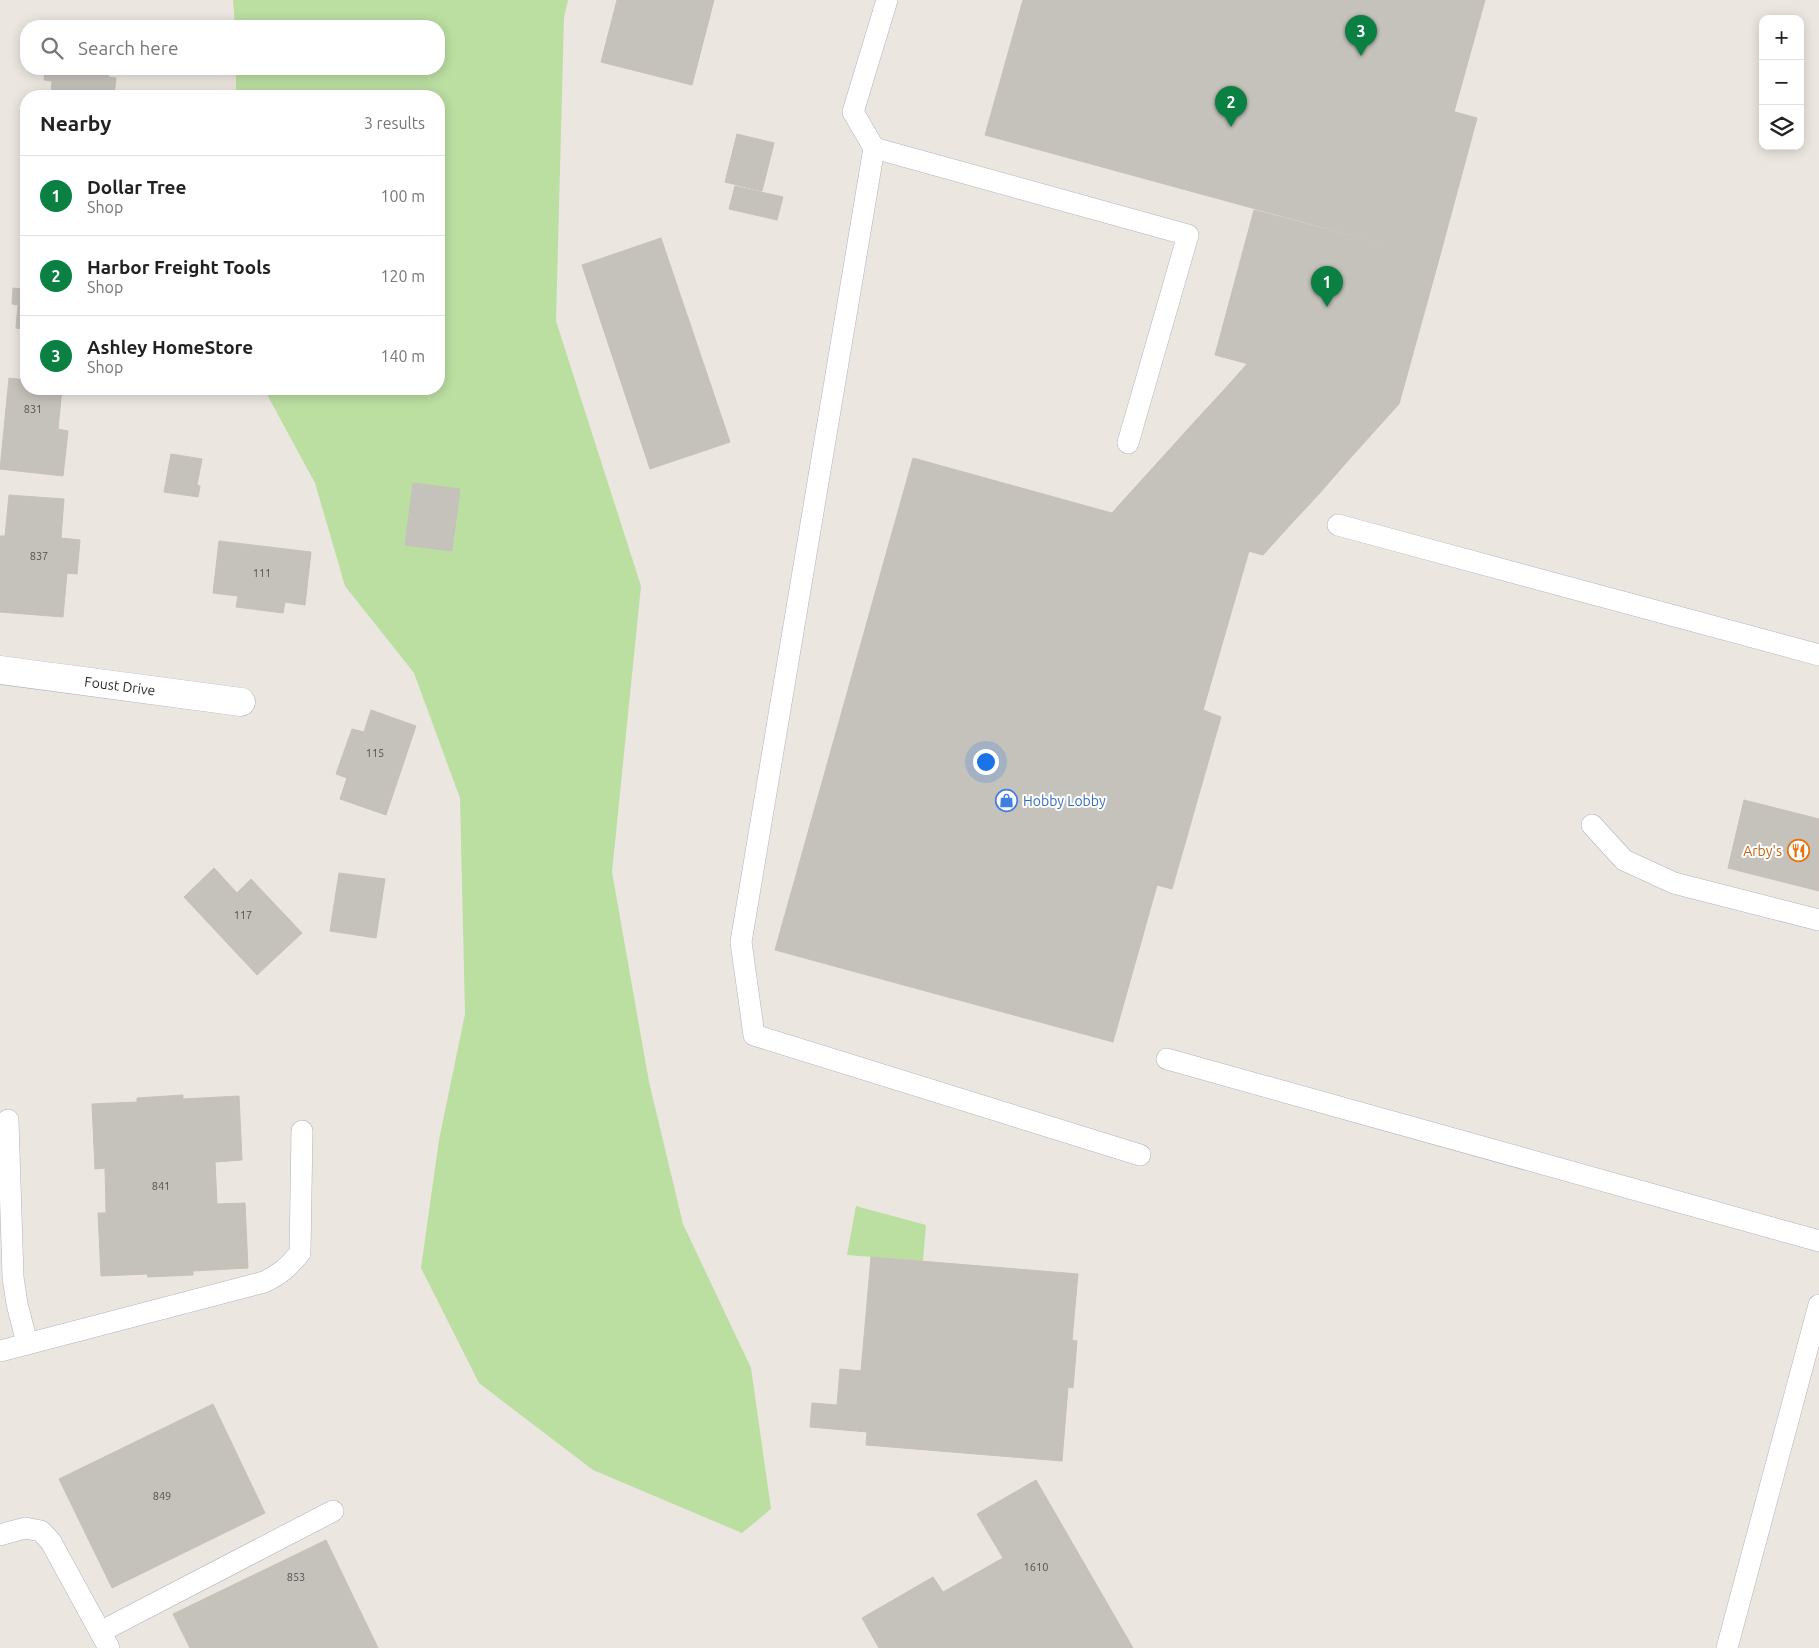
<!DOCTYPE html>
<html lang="en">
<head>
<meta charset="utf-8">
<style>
	body { margin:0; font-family:Ubuntu,sans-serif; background:#f6f6f6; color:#222 }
	.controls { position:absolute; right:15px; top:15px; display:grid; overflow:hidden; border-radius:10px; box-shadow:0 2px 12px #0003 }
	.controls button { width:45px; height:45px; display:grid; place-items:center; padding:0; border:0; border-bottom:1px solid #e0e0e0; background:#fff; color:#222; font:25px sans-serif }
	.you { position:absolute; left:985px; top:761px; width:18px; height:18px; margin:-12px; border:4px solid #fff; border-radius:50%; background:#1a73e8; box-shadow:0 0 0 8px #1a73e833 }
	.badge { display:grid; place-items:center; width:32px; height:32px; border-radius:50%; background:#0b8043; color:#fff; font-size:16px; font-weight:700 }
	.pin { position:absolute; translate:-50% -41px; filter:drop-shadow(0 1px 2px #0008) }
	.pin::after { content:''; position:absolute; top:26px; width:18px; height:15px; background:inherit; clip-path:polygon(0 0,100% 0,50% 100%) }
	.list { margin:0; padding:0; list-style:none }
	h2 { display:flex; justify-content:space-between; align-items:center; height:65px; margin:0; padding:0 20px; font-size:21px }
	h2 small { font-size:16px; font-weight:400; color:#767676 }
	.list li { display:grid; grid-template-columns:32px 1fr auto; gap:15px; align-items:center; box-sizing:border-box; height:80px; padding:0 20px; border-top:1px solid #e0e0e0 }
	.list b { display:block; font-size:19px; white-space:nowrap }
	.list p { margin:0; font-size:16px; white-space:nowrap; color:#767676 }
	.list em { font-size:16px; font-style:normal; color:#767676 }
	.icon { flex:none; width:28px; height:28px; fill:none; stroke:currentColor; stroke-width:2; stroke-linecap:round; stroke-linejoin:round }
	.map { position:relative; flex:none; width:1819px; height:1648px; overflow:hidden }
	.search { position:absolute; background:#fff; box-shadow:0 2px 12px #0003; left:20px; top:20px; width:425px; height:55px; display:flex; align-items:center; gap:12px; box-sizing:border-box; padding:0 18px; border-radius:20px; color:#767676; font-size:19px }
	.panel { position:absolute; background:#fff; box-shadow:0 2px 12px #0003; left:20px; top:90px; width:425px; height:305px; border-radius:20px }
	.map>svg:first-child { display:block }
</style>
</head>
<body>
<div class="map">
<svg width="1819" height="1648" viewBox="0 0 1819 1648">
	<rect width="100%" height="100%" fill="#ece6e0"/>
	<g fill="#bbdea1">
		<polygon points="233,0 568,0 564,18 556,321 641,586 612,872 649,1082 683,1224 751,1368 771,1509 742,1533 593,1470 479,1383 421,1268 439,1140 465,1014 460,798 414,673 345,586 315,483 264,389 439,389 439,96 236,96 236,69 439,69 439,26 235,26"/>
		<polygon points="856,1206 926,1225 923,1261 847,1255"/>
	</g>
	<g fill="#c5c1bb" stroke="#c8c1b9">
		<polygon points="617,0 714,0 692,85 601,62"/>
		<polygon points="1023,0 1049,0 1477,118 1439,259 985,135"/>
		<polygon points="1049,0 1485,0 1454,112"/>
		<polygon points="45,69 109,69 108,77 116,78 114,96 51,96 52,81 44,80"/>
		<polygon points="737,134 774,143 762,191 725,182"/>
		<polygon points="735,186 783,197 777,220 729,209"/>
		<polygon points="1254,210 1439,259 1399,404 1215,355"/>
		<polygon points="661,238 730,442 650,469 582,265"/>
		<polygon points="24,250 26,250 26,329 16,328 18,305 12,304 13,288 21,289"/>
		<polygon points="1248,363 1399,404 1371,435 1222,392"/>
		<polygon points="9,378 26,380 26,389 62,389 58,429 68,431 63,476 0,469"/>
		<polygon points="1222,392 1371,435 1345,464 1197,419"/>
		<polygon points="1197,419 1345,464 1319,494 1169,450"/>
		<polygon points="1169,450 1319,494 1291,524 1139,483"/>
		<polygon points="171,454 202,459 197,485 200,486 198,497 164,492"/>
		<polygon points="913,458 1249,551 1203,710 1221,717 1172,889 1157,885 1113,1042 775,950"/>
		<polygon points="413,483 460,489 452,551 405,545"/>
		<polygon points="1139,483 1291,524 1263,555 1111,514"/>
		<polygon points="9,495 64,499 61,538 80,540 77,574 67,573 63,617 0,612 0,536 5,536"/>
		<polygon points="219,541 311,552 305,605 285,602 283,613 236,607 238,596 213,593"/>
		<polygon points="371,710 416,726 386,815 340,799 347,778 336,774 352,729 364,732"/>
		<polygon points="1744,800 1819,819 1819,891 1728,868"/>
		<polygon points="214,868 237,893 251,879 302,933 257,975 184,897"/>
		<polygon points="339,873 385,879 376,938 330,931"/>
		<polygon points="183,1095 183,1099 239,1096 242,1160 215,1162 217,1204 245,1203 248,1268 193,1271 193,1275 148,1277 147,1274 101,1276 98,1213 106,1213 105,1168 95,1169 92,1104 137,1102 137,1098"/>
		<polygon points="871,1257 1078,1274 1072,1340 1077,1341 1073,1388 1068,1387 1062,1461 866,1445 867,1432 810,1427 812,1403 837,1405 840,1369 861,1371"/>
		<polygon points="213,1404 265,1513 112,1588 59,1479"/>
		<polygon points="1036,1480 1133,1648 879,1648 862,1618 933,1577 943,1592 1003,1558 977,1514"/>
		<polygon points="326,1540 378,1648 190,1648 173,1614"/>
	</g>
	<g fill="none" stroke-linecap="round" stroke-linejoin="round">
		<defs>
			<g id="lane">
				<polyline points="887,0 853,112 874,148 741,942 754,1035 1140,1155"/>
				<polyline points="874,148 1188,235 1128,443"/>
				<polyline points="1338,525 1819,655"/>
				<polyline points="1592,825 1624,860 1674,883 1819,920"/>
				<polyline points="1167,1059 1819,1241"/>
				<polyline points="8,1120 13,1277 17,1304 27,1343"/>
				<path d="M0 1351 264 1282C280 1275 289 1266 300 1253L302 1131"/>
				<polyline points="0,1535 25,1528 41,1531 51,1542 109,1648"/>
				<polyline points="100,1632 333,1511"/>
				<polyline points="1727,1648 1819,1305"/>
			</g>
			<g id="street">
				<path id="s1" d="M0 670 241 702"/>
			</g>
		</defs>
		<use href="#lane" stroke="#b0b3bb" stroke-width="22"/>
		<use href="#street" stroke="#b0b3bb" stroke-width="29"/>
		<use href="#lane" stroke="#fff" stroke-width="21"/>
		<use href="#street" stroke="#fff" stroke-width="28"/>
	</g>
	<defs>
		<symbol id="shop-ring" viewBox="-11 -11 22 22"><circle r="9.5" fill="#fff" stroke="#3f7fe0" stroke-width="1.5"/><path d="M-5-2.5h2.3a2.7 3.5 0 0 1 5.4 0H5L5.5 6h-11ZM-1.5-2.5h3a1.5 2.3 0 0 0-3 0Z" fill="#3f7fe0"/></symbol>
		<symbol id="restaurant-ring" viewBox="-11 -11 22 22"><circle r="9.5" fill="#fff" stroke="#e8710a" stroke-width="1.5"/><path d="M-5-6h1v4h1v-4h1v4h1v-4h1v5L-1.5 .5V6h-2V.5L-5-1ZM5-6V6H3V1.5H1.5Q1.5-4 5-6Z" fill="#e8710a"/></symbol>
	</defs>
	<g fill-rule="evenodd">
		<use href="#shop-ring" x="994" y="788" width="25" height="25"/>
		<use href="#restaurant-ring" x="1786" y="838" width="25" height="25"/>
	</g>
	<g text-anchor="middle" stroke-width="4" stroke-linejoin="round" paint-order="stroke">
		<g font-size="11" fill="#525150">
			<text x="33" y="413">831</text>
			<text x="39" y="560">837</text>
			<text x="262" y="577">111</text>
			<text x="375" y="757">115</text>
			<text x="243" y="919">117</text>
			<text x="161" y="1190">841</text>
			<text x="162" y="1500">849</text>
			<text x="1036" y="1571">1610</text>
			<text x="296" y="1581">853</text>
		</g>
		<g font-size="14" fill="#2c2c2c" stroke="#fff">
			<text dy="5" stroke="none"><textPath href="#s1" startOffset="121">Foust Drive</textPath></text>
		</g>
		<g font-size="14" fill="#366cbe" stroke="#fff" text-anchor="start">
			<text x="1023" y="806">Hobby Lobby</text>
		</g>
		<g font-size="14" fill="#c56008" stroke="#fff" text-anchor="end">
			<text x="1782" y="856">Arby's</text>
		</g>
	</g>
</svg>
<div class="controls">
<button>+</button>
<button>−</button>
<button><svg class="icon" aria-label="layers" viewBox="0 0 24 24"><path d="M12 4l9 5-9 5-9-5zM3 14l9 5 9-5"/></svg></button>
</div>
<div class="you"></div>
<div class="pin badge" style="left:1327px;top:307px">1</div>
<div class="pin badge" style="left:1231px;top:127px">2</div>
<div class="pin badge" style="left:1361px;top:56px">3</div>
<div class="search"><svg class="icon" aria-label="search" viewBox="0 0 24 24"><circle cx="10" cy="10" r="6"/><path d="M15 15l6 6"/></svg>Search here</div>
<section class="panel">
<h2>Nearby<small>3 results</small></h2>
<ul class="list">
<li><span class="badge">1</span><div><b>Dollar Tree</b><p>Shop</p></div><em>100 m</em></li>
<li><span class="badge">2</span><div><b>Harbor Freight Tools</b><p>Shop</p></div><em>120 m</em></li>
<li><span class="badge">3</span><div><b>Ashley HomeStore</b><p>Shop</p></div><em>140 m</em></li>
</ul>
</section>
</div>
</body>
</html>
